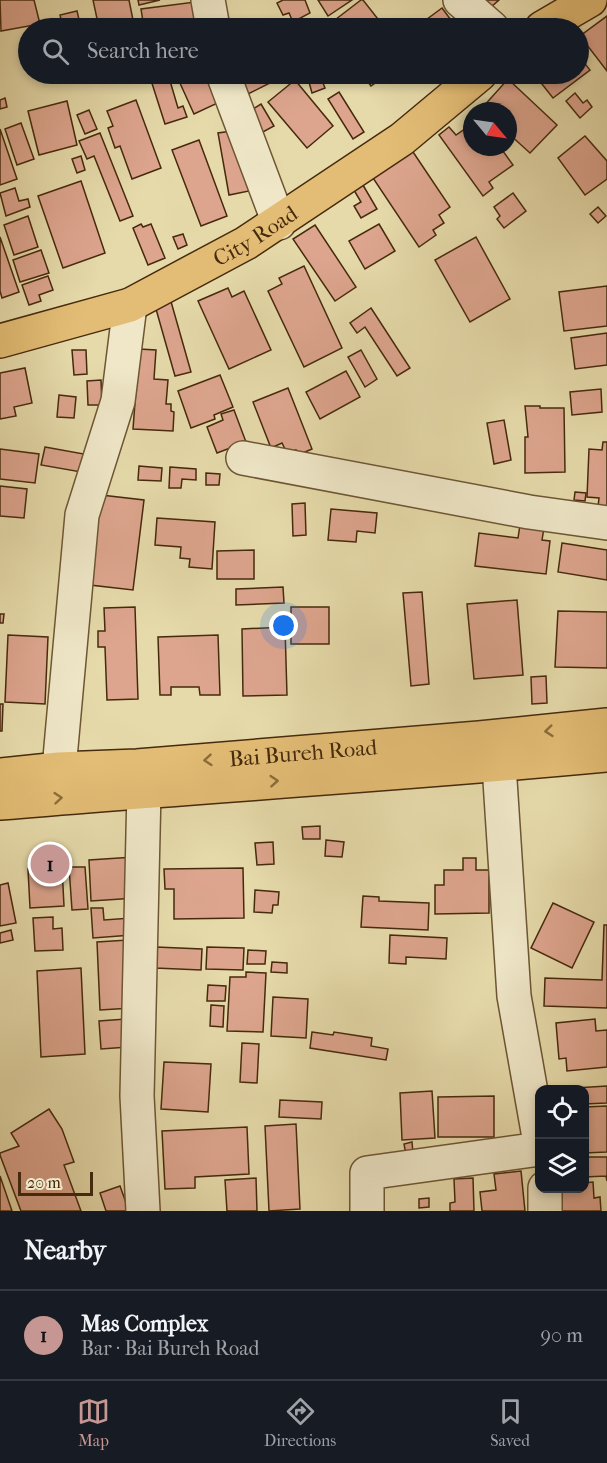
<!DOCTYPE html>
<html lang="en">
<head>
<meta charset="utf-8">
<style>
	body { margin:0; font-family:"IM FELL French Canon",serif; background:#20242c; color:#f1f3f6 }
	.controls { position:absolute; right:18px; bottom:18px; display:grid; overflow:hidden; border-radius:12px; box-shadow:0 3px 9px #0003 }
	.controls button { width:54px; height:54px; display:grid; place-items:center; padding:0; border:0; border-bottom:2px solid #363941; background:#171b24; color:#f1f3f6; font:30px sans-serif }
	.compass { position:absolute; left:463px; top:102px; width:54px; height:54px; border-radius:50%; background:#171b24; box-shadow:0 3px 9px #0003; rotate:119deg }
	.scale { position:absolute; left:18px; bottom:15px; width:75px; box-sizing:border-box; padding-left:6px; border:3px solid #462a0d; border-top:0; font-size:16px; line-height:21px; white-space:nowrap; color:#462a0d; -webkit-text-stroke:4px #efe7c8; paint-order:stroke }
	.you { position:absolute; left:284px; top:626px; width:21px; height:21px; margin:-15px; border:4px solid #fff; border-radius:50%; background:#1a73e8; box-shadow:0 0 0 9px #1a73e833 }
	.badge { display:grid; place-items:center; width:39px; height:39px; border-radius:50%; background:#c59692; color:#111; font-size:20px; font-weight:700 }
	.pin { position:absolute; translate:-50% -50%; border:3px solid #fff; box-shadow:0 2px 6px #0006 }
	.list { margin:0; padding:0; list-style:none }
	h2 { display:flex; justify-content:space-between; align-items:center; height:78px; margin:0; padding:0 24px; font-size:26px }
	h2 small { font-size:20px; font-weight:400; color:#9ea1a6 }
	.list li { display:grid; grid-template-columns:39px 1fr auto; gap:18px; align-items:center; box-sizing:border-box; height:90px; padding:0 24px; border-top:2px solid #363941 }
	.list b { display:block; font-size:22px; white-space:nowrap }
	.list p { margin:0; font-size:20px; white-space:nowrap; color:#9ea1a6 }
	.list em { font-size:20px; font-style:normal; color:#9ea1a6 }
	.icon { flex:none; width:33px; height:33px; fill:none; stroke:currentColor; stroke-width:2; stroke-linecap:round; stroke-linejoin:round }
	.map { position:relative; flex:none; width:607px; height:1211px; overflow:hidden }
	.search { position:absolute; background:#171b24; box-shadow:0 3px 9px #0003; left:18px; right:18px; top:18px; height:66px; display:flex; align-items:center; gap:15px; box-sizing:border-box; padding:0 21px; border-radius:33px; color:#9ea1a6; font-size:22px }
	.sheet { height:168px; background:#171b24 }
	nav { display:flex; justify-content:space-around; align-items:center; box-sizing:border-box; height:84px; border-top:2px solid #363941; background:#171b24; font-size:16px; color:#9ea1a6 }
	nav a { display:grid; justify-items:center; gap:3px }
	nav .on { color:#c59692 }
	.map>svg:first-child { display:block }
</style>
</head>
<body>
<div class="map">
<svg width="607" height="1211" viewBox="0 0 607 1211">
	<rect width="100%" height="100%" fill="#e6daaa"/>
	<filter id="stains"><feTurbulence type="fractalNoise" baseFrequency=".00333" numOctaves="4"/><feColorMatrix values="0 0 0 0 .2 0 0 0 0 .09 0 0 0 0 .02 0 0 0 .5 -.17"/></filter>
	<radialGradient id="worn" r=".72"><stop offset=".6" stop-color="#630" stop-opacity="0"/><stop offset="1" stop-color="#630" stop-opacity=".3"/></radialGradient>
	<g fill="#dda58e" stroke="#462a0d" stroke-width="1.5">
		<polygon points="0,0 34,0 40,24 1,31"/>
		<polygon points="93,0 129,0 134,25 117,28 99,28"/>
		<polygon points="138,0 160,0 139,5"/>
		<polygon points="283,0 305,0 310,13 293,22 289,13 283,15 277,3"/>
		<polygon points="318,0 352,0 328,16"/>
		<polygon points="361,0 363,0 385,28 329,28 327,26"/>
		<polygon points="466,0 499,0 481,16"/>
		<polygon points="195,2 198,28 144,28 141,9"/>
		<polygon points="442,8 457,28 415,28"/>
		<polygon points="77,11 81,28 63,28 60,15"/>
		<polygon points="607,16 607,71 580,36"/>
		<polygon points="578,55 590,70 553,98 534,74 578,74"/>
		<polygon points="149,74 168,74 178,108 183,106 187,117 165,124"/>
		<polygon points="195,74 209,74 222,101 194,114 179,81"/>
		<polygon points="239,74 268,74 272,82 248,94"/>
		<polygon points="362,74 388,74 371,86"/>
		<polygon points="321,78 325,88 312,93 309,82"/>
		<polygon points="508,79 557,125 530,153 508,133 508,111 485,111 482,108"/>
		<polygon points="295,80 333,126 307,148 268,102"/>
		<polygon points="339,92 364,132 353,139 328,99"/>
		<polygon points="575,93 583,103 587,100 592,107 580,118 566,101"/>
		<polygon points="5,98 7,107 0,109 0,100"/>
		<polygon points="136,100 161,168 132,179 120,146 115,148 108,128 113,126 107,111"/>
		<polygon points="67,101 77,145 39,155 28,111"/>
		<polygon points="261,104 274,126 261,133 248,112"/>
		<polygon points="89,110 97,129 85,134 77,115"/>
		<polygon points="21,123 34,159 17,165 5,129"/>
		<polygon points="472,124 472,147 500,147 513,165 489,182 493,188 483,196 439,135 449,127 456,135"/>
		<polygon points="0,129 17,179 0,185"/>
		<polygon points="239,130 249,191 229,195 218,133"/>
		<polygon points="100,133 133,216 120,221 94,156 87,159 79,141"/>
		<polygon points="585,136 607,161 607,179 585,195 558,158"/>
		<polygon points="199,140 227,216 201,226 172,150"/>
		<polygon points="409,146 450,207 439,215 444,223 433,230 436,235 419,247 369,172"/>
		<polygon points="81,156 85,170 77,173 72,159"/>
		<polygon points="360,180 377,209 361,218 354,206 361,202 351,185"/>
		<polygon points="81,181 105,253 63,268 38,196"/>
		<polygon points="15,188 19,201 28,199 30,207 6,216 0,193"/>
		<polygon points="513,193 526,211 504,228 497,219 500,216 494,207"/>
		<polygon points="598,207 606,216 598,223 590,214"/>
		<polygon points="28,216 38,247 14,255 4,225"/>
		<polygon points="141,224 143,227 151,224 165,258 148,265 133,228"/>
		<polygon points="379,224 395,251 365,269 349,241"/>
		<polygon points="315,225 356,287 335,301 293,239"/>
		<polygon points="183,234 187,245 178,249 173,237"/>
		<polygon points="0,237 19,292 2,298 0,291"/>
		<polygon points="476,237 510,299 470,322 435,260"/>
		<polygon points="41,250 49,273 20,282 13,260"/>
		<polygon points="304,266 342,348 304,367 268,291 282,284 279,278"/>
		<polygon points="48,276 53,290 39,295 41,301 29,305 22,285"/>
		<polygon points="607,286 607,326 564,331 559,292"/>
		<polygon points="228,288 232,297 244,291 271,350 229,369 198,301"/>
		<polygon points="170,298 191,372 175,376 154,302"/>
		<polygon points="371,308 410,368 397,376 365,327 357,333 350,323"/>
		<polygon points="607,333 607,365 575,369 571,338"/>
		<polygon points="139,349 156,350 154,379 168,380 166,404 171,404 171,411 174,412 173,431 133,429"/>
		<polygon points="72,350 86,350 87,374 74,375"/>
		<polygon points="361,350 377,379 365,387 348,357"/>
		<polygon points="25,368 32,403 14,407 16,416 0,419 0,373"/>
		<polygon points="346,371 360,397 320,419 306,392"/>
		<polygon points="220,375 233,407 214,415 215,419 191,428 178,391"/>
		<polygon points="101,380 102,405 88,405 87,381"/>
		<polygon points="288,388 312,449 298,455 296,450 287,453 282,443 271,448 253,402"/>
		<polygon points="601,389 602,412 572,415 570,392"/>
		<polygon points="59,395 76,397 74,418 57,417"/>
		<polygon points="525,406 540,406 540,408 564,408 565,472 525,473 525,437 528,437"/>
		<polygon points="234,410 246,442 217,453 207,427 223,420 221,414"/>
		<polygon points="504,420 511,460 494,464 487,423"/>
		<polygon points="603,442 607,442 607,507 598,507 599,498 587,497 589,449 602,450"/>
		<polygon points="45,447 84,454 81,472 41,465"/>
		<polygon points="0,449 39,454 35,483 0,479"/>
		<polygon points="139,466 162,468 161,481 138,480"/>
		<polygon points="170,467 196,469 196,480 182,479 181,488 169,488"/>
		<polygon points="206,473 220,474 219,485 206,485"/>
		<polygon points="0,486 27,489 24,518 0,516"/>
		<polygon points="575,492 586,493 585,501 574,500"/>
		<polygon points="101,495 144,500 133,590 90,585"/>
		<polygon points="305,503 306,535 293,536 292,504"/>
		<polygon points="331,509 377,513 375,533 357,531 356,542 328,540"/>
		<polygon points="157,518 215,522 212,569 189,567 190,559 180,558 181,547 155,545"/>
		<polygon points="520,525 544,528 542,540 550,541 546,574 475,566 479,533 518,538"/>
		<polygon points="562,543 607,550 607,580 558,572"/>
		<polygon points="254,550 254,579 217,579 217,551"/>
		<polygon points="283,587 284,603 236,605 236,589"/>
		<polygon points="422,592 429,684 411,686 403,593"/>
		<polygon points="517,600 523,675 474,679 467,604"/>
		<polygon points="135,607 138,699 107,700 105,647 98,647 98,631 105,631 104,608"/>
		<rect x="291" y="607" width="38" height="37"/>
		<polygon points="558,611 607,612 607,668 555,667"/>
		<polygon points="0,614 4,614 3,623 0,623"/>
		<polygon points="285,627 287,695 243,696 242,629"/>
		<polygon points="8,635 48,637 45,704 5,702"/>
		<polygon points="218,635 220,695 200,695 199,687 171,687 171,695 160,695 158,637"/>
		<polygon points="546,676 547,703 532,704 531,677"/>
		<polygon points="0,704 3,704 2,731 0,731"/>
		<polygon points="320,826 320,839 303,839 302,827"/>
		<polygon points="326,840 344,842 342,857 325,856"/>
		<polygon points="273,842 274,864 257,865 255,843"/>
		<polygon points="134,857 136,898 91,901 89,860"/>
		<polygon points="463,858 476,858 476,870 489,870 489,913 435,914 435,885 444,885 444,870 463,870"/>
		<polygon points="62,867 64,906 30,908 28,869"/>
		<polygon points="69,867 85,867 88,909 72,910"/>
		<polygon points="243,868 244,918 174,919 174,889 165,889 164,869"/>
		<polygon points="8,883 16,923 0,926 0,885"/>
		<polygon points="255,890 279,892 278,905 273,905 272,913 254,912"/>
		<polygon points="363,896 379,897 379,901 429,903 428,930 361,927"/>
		<polygon points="553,903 594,922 572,968 531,948"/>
		<polygon points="91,908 103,908 104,920 131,918 132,935 93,938"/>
		<polygon points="53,917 53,929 62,928 63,950 35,951 33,918"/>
		<polygon points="604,925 607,925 607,1008 544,1006 545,978 602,980"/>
		<polygon points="11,930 13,940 0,943 0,933"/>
		<polygon points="390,935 447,938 446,959 406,957 406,964 389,963"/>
		<polygon points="128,940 132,1008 100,1010 97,942"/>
		<polygon points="156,947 202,949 201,970 155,968"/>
		<polygon points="207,947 244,948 243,970 206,969"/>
		<polygon points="248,950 266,951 265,964 247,964"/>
		<polygon points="272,962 287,963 287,973 271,972"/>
		<polygon points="81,968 85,1054 41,1057 37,971"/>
		<polygon points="246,972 266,973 263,1032 227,1031 230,977 246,977"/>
		<polygon points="208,985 226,986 225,1001 207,1001"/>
		<polygon points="273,997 308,999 306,1038 271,1036"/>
		<polygon points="211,1005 224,1006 223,1027 210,1026"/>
		<polygon points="126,1019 128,1047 101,1049 99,1021"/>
		<polygon points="595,1019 596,1031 607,1030 607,1067 567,1071 566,1058 559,1059 556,1023"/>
		<polygon points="312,1032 333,1035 334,1032 372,1038 371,1046 388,1049 386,1060 310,1048"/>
		<polygon points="242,1043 259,1044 257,1083 240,1082"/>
		<polygon points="164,1062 211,1064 208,1112 161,1109"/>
		<polygon points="607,1086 607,1103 584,1104 584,1090 543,1090"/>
		<polygon points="432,1091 435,1138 402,1140 400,1093"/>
		<polygon points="494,1096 494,1137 438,1137 438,1097"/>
		<polygon points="280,1100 322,1102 321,1119 279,1117"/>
		<polygon points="607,1106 607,1152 584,1153 584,1107"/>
		<polygon points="49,1109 62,1129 74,1162 64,1165 81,1211 21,1211 0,1155 0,1153 19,1146 11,1133"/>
		<polygon points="296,1124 300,1209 269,1211 265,1126"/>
		<polygon points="247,1127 249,1174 195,1177 195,1188 165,1189 162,1131"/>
		<polygon points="412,1142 413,1153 406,1155 404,1144"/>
		<polygon points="584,1157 607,1157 607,1181 606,1176 584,1177"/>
		<polygon points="521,1171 525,1211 482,1211 480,1192 496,1190 494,1174"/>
		<polygon points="0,1176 12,1211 0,1211"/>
		<polygon points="256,1178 257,1211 227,1211 225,1180"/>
		<polygon points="473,1178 474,1211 450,1211 450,1203 455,1202 454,1179"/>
		<polygon points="593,1182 594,1198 600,1197 601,1211 561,1211 559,1188 584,1188 584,1183"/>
		<polygon points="120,1186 129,1211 106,1211 100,1193"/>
		<polygon points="429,1198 429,1207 419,1208 419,1199"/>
	</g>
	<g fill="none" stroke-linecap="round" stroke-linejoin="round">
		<defs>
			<g id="minor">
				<polyline points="208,0 213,28"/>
				<polyline points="460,0 492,28"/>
				<polyline points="223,74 279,223"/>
				<polyline points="243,458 529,512 607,523"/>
				<polyline points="499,765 514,996 540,1143"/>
				<polyline points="59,769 82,515 118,401 130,305"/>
				<polyline points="545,1188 545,1211"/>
				<polyline points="143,1211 137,1096 144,790"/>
				<polyline points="367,1211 367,1173 540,1149"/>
			</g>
			<g id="major">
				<polyline points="542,28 590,0"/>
				<path id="s1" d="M0 341 130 305 246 243 402 139 480 74"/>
			</g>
			<g id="highway">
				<path id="s2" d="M0 775 59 769 137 766 479 738 607 725"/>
				<path d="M0 803C202 786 405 774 607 755"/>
			</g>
		</defs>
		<use href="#minor" stroke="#6e5634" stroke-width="36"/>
		<use href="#major" stroke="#462a0d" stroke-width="36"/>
		<use href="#highway" stroke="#462a0d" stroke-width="36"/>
		<use href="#minor" stroke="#efe7c8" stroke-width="33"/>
		<use href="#major" stroke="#e3bd75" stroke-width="33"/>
		<use href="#highway" stroke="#e3bd75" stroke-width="33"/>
	</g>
	<defs><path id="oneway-chevron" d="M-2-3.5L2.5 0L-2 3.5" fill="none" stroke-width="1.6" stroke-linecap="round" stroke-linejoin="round" transform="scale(1.5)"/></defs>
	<g stroke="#8d6c3c">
		<use href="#oneway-chevron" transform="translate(549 731) rotate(174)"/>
		<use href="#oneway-chevron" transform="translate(208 760) rotate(175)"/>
		<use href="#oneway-chevron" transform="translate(274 781) rotate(-4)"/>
		<use href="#oneway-chevron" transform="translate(58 798) rotate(-5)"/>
	</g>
	<g text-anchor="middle" stroke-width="6" stroke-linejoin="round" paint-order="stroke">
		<g font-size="22" fill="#462a0d" stroke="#efe7c8">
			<text dy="8" stroke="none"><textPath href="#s1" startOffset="278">City Road</textPath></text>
			<text dy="8" stroke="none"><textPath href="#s2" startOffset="304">Bai Bureh Road</textPath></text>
		</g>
	</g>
	<rect width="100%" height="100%" filter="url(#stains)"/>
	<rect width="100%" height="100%" fill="url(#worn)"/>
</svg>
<div class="controls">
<button><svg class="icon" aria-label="locate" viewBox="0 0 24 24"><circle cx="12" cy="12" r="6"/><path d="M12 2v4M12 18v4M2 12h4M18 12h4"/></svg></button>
<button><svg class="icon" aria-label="layers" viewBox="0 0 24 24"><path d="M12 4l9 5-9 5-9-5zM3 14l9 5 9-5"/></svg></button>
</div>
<svg class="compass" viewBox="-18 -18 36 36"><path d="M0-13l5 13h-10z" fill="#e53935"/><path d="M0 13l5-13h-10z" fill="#9ea1a6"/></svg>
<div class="scale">20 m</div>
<div class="you"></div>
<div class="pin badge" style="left:50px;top:864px">1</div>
<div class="search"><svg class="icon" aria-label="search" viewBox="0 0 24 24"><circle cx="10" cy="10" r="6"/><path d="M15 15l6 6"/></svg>Search here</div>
</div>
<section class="sheet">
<h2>Nearby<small></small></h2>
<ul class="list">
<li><span class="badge">1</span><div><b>Mas Complex</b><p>Bar · Bai Bureh Road</p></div><em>90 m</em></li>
</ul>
</section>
<nav>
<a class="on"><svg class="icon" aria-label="map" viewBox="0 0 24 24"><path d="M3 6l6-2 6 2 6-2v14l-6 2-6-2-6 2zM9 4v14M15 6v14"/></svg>Map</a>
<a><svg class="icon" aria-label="directions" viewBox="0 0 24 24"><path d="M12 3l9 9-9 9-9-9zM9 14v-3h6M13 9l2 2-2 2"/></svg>Directions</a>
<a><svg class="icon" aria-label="saved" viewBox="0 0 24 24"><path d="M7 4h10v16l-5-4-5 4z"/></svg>Saved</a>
</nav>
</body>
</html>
